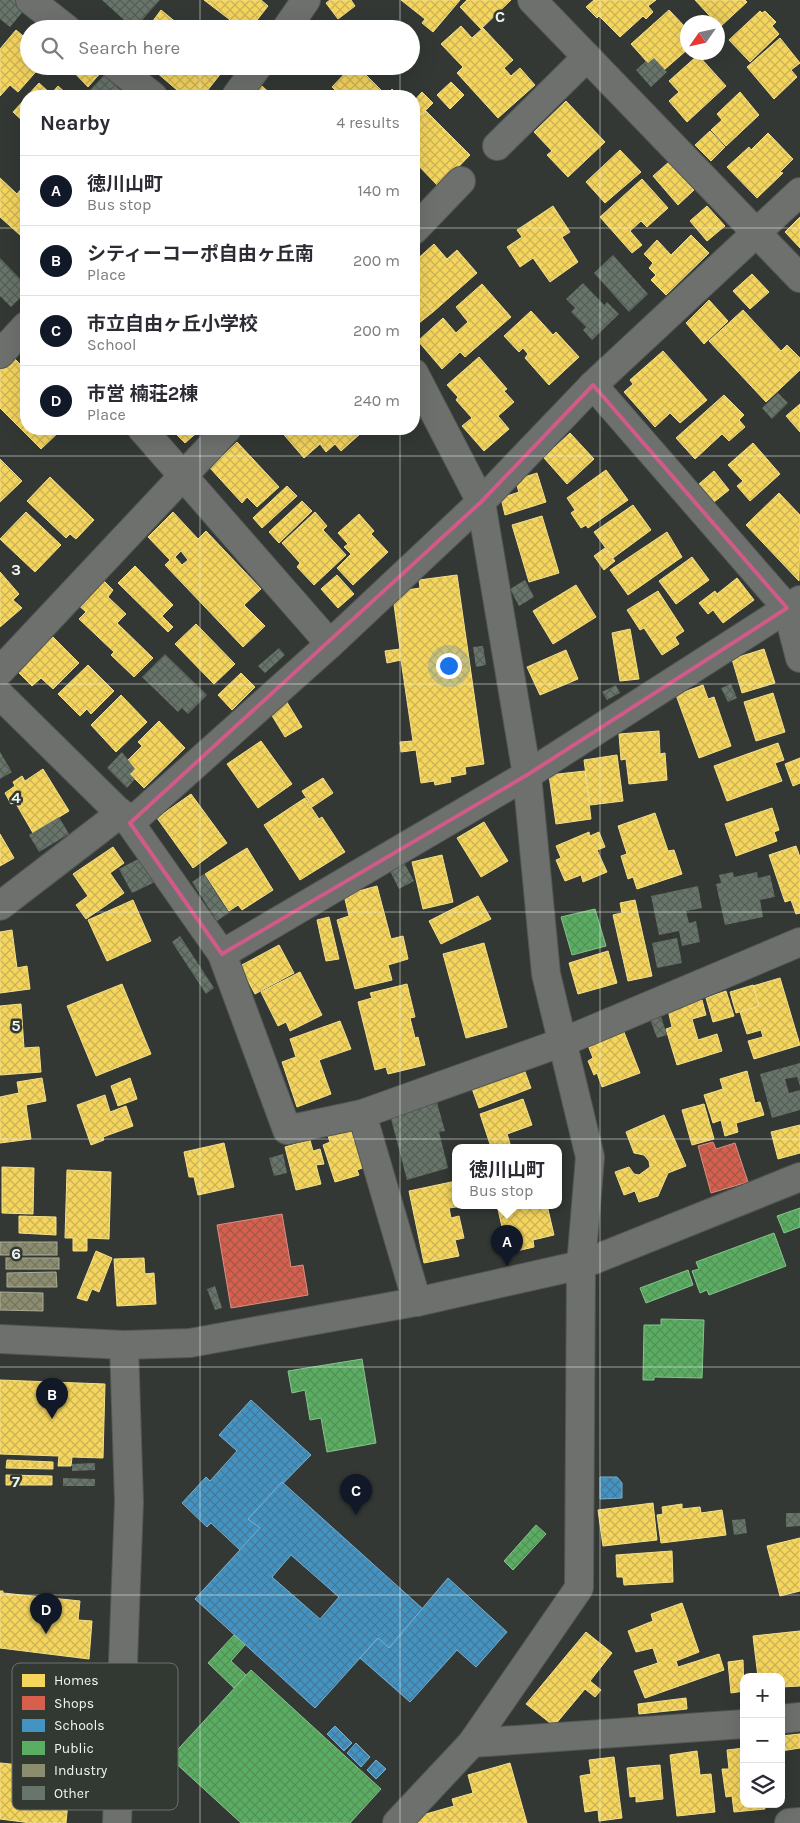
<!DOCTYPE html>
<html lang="en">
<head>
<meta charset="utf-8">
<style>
	body { margin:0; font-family:Karla,"Noto Sans JP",sans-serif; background:#f2f2f3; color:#2b2b33 }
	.controls { position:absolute; right:15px; bottom:15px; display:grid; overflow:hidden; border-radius:10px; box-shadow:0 5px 20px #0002 }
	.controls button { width:45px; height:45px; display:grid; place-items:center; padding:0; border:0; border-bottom:1px solid #e1e1e2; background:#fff; color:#2b2b33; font:25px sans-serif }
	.compass { position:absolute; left:680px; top:15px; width:45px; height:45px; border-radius:50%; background:#fff; box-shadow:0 5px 20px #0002; rotate:236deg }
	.you { position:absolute; left:448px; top:665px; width:18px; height:18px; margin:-12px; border:4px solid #fff; border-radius:50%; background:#1a73e8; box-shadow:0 0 0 8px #1a73e833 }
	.badge { display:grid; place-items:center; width:32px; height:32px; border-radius:50%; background:#111827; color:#fff; font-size:16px; font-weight:700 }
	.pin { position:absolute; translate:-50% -41px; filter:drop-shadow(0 1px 2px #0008) }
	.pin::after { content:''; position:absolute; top:26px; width:18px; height:15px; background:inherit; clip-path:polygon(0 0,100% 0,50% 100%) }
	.popup { position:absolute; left:452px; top:1144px; width:110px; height:65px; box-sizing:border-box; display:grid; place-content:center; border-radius:10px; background:#fff; filter:drop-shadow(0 1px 4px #0005); font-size:16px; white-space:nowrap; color:#7c7c81 }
	.popup b { font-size:19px; color:#2b2b33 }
	.popup::after { content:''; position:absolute; left:50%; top:100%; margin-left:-10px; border:10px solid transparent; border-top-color:#fff }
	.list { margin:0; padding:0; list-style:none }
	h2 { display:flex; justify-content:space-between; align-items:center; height:65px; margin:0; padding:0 20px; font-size:21px }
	h2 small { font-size:16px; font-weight:400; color:#7c7c81 }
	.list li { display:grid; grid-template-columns:32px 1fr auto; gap:15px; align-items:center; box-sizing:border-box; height:70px; padding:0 20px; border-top:1px solid #e1e1e2 }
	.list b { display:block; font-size:19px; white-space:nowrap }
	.list p { margin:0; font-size:16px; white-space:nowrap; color:#7c7c81 }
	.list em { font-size:16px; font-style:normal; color:#7c7c81 }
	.icon { flex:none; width:28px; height:28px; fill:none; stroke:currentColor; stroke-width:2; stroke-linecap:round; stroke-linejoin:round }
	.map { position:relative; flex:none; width:800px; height:1823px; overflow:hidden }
	.search { position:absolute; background:#fff; box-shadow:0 5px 20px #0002; left:20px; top:20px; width:400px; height:55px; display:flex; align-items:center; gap:12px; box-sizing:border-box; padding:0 18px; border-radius:28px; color:#7c7c81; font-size:19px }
	.panel { position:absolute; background:#fff; box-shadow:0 5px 20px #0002; left:20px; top:90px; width:400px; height:345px; border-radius:20px }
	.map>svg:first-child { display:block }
</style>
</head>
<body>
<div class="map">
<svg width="800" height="1823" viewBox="0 0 800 1823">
	<defs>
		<pattern id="homes-cross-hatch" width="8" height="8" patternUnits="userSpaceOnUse" patternTransform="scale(1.25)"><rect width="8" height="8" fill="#f6d55c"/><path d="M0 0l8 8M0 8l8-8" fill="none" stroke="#cab257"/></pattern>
		<pattern id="shops-cross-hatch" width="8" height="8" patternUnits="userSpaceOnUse" patternTransform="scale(1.25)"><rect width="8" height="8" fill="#d6604d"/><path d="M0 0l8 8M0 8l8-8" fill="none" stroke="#a4584b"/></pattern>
		<pattern id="schools-cross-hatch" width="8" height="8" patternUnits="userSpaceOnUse" patternTransform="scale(1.25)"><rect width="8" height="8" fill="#4393c3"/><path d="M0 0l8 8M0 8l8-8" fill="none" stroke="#457998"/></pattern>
		<pattern id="public-cross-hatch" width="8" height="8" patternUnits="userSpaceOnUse" patternTransform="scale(1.25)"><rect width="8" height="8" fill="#5aae61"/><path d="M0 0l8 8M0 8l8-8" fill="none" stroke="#55905a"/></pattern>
		<pattern id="industry-cross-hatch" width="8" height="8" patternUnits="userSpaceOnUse" patternTransform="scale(1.25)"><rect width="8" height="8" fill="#8c8c6e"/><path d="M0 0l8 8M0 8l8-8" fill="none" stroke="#747561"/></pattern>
		<pattern id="building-cross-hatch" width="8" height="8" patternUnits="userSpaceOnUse" patternTransform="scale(1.25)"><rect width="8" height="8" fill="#68756a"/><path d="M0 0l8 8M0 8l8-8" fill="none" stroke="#565d57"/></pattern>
	</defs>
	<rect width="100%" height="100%" fill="#333834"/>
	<g fill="url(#homes-cross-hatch)" stroke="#f4df89" fill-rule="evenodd">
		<polygon points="204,0 261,0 268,6 250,29 242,29"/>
		<polygon points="330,0 351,0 355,6 338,19 326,3"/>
		<polygon points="401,0 460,0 433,32 422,23 425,19"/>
		<polygon points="467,0 511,0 481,29 460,7"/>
		<polygon points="594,0 656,0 648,6 653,12 646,19 643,16 620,37 599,16 597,18 586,7"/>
		<polygon points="695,0 745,0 747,2 720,27"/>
		<polygon points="161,10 184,29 147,29"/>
		<polygon points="669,10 688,30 688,49 664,70 654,58 648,63 631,44"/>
		<polygon points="760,11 762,13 765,11 776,22 772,26 779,34 750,62 729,40"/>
		<polygon points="314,21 323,29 307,29"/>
		<polygon points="461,26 472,38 483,28 513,60 504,68 511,76 520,68 535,85 498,118 457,73 463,67 441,44"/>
		<polygon points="16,30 29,41 29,66 41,66 18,92 10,85 0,96 0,49"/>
		<polygon points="780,38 800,63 791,70 797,77 774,99 747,67"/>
		<polygon points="698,55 726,86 687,122 669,101 679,92 669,81"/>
		<polygon points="68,66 99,66 103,70 88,87"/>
		<polygon points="149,66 215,66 222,72 203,96 184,96"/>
		<polygon points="352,66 357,66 386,95 392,89 399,96 341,96 332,87"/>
		<polygon points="451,82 464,95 450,109 437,95"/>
		<polygon points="39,83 51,94 58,86 69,96 27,96"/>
		<polygon points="262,86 273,96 253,96"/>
		<polygon points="422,92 433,103 414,122 414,101"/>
		<polygon points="740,92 759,115 726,146 711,130 722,120 717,114"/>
		<polygon points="26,98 26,124 13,112"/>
		<polygon points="566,101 605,142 568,177 547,155 552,151 534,132"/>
		<polygon points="426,111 470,155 439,187 414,161 414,124"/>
		<polygon points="710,131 725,147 711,161 695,145"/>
		<polygon points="768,133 793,159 780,172 783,173 757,198 727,167 749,147 751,150"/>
		<polygon points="620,150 641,172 605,203 586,182"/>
		<polygon points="669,162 694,190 678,205 653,176"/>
		<polygon points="0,178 17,194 26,183 26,231 25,230 20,235 0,217"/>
		<polygon points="642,179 668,208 647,227 641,221 630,231 642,245 632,253 600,217"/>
		<polygon points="553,206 570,232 562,237 578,262 550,282 533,258 520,267 507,247 522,237 517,230"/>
		<polygon points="707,206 725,226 707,241 690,221"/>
		<polygon points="800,217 800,248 785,232"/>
		<polygon points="691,235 709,253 666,295 651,280 656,275 649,268 653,263 644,254 657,240 671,255"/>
		<polygon points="434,244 447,259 457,250 477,273 433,312 414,289 414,262"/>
		<polygon points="752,274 769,292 750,309 733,291"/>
		<polygon points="482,284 511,317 465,357 460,352 442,369 418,341 443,318 456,333 468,322 456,307"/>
		<polygon points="414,289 433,312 414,327"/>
		<polygon points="709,300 728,321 704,344 686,323"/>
		<polygon points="743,310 781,351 787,345 800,358 800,370 766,402 709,341"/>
		<polygon points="531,311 553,335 556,332 579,357 549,385 525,358 528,354 523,348 519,352 504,336"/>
		<polygon points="663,351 707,400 680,423 670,413 655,427 624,392 633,384 630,380"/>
		<polygon points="11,355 26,370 26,429 62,429 41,449 0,408 0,366"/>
		<polygon points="479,357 507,389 504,391 514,402 498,416 509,429 484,451 462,426 472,418 456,400 458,397 447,385"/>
		<polygon points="724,395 744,415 739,420 745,427 729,441 722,434 695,459 676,438"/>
		<polygon points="800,404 800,432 786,416"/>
		<polygon points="171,429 201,429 185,443"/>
		<polygon points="279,429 356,429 360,434 341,451 335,444 326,452 320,444 304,458"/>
		<polygon points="570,433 594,459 567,484 544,458 547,454 544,451 551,444 554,448"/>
		<polygon points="237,442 279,487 257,507 247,497 242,503 210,468"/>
		<polygon points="753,443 780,474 750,501 737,486 743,481 728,465"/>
		<polygon points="0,459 22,481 0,502"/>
		<polygon points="606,470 628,500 588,528 586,525 581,528 571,513 575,510 567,498"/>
		<polygon points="714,471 729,490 714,502 699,484"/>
		<polygon points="537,473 546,502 505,515 501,498 519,492 515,480"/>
		<polygon points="50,477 94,520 76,539 70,534 66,538 27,501"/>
		<polygon points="287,486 297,496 262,528 253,518"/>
		<polygon points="779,493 800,515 799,581 746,525"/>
		<polygon points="302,501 312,511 279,543 269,532"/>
		<polygon points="633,505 651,530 613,558 594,532"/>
		<polygon points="26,512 61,545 35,572 0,539"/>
		<path d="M173 512 198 539 206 531 261 589 244 605 265 626 243 647 165 565 170 560 148 537ZM181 551 188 560 182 565 175 557Z"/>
		<polygon points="315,512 327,526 323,530 346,555 314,585 297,567 300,563 282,543"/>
		<polygon points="359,514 374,531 371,534 388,552 353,585 337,568 351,554 344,547 348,544 338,533"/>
		<polygon points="542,516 559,573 529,582 512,525"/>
		<polygon points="667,532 682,557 628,595 610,570"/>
		<polygon points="605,548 615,561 604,570 594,556"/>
		<polygon points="692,557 709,580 676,604 659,581"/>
		<polygon points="135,566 173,605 162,616 173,627 168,632 118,583"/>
		<polygon points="0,572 19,594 13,600 22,608 0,627"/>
		<polygon points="337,575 354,594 338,608 321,589"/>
		<polygon points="457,575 484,764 465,767 466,774 450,777 451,782 435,785 434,781 421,783 416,750 401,752 400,742 413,741 401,660 387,663 385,651 400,649 393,597 400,591 420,588 419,580"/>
		<polygon points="737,578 754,600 723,623 713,610 708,614 699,603 715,591 717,594"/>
		<polygon points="103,580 113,590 108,597 126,614 117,623 153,658 134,677 111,655 114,652 79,619 86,612 76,603"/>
		<polygon points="576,585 596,617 553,644 533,611"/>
		<polygon points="658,591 684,631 675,637 679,644 662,655 644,628 640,630 627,610"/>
		<polygon points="196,624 235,664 214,684 175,644"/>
		<polygon points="630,629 639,679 620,681 612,633"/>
		<polygon points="53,637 79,663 53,689 41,678 32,686 17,671"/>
		<polygon points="764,649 775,683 742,693 732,659"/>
		<polygon points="566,650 578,679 540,695 527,667"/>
		<polygon points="88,665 114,691 91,714 87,709 80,716 58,694"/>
		<polygon points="241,673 255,687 232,710 218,695"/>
		<polygon points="703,685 708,699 714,697 731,746 699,758 676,695"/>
		<polygon points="773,693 785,732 756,741 744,702"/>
		<polygon points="121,695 147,722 116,752 91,725"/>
		<polygon points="285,699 302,727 285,737 268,709"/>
		<polygon points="159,721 185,748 144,788 130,774 135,769 127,761 142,746 138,742"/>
		<polygon points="659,731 660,754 665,753 667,780 629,784 626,759 621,760 619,734"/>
		<polygon points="261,741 292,784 258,808 227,764"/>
		<polygon points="778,743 784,760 775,763 782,781 727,801 714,766"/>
		<polygon points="617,755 623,801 590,805 584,760"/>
		<polygon points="800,758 800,783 793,786 785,764"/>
		<polygon points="43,769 69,811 33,833 15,802 11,804 5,793 15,786 13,782 22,776 25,781"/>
		<polygon points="585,771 591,819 556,824 549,775"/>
		<polygon points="323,778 333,793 312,807 302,791"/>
		<polygon points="191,794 227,843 193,868 157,818"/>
		<polygon points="305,798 319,819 322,817 345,852 300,880 264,825"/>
		<polygon points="772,808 779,830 774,832 777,841 736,856 725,824"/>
		<polygon points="655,813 668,851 674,850 682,874 637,889 633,877 628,879 621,856 627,854 618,826"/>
		<polygon points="484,822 508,861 481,877 457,838"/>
		<polygon points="589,832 590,836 599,832 605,847 597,850 607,872 583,882 581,875 565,881 556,860 561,858 556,846"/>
		<polygon points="0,834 14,858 0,866"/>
		<polygon points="796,846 800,857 800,913 796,914 791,900 785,902 769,855"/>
		<polygon points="113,847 124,863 110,873 124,893 86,919 76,905 88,896 73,874"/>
		<polygon points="247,848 273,890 242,910 238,905 229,911 205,874"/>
		<polygon points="442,855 453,902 423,909 412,862"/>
		<polygon points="377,886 391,939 403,936 408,959 388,965 392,980 355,989 337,920 349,916 344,895"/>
		<polygon points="478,896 491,919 441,944 429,921"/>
		<polygon points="133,900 151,941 107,961 88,920"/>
		<polygon points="635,900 652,976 628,981 613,915 622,913 620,903"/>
		<polygon points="329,917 339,959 326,961 317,920"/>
		<polygon points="12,930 17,968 27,966 30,989 0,993 0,932"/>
		<polygon points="484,943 507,1027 466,1038 443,954"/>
		<polygon points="279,945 294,973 255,994 240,966"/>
		<polygon points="608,951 617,983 578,994 569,963"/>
		<polygon points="300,972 322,1015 290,1031 286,1022 278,1026 261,992"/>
		<polygon points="780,978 800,1045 754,1059 748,1041 763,1037 761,1030 747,1034 740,1012 759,1006 753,986"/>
		<polygon points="122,984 151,1054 96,1076 67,1006"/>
		<polygon points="407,984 415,1017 410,1018 415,1038 418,1037 425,1065 388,1074 386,1067 375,1070 358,1002 372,998 370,993"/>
		<polygon points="753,985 759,1006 736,1013 730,992"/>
		<polygon points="726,991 734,1016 713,1022 706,998"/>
		<polygon points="702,1000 706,1015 692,1019 698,1040 717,1034 722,1051 677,1065 666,1029 672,1027 668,1010"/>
		<polygon points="21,1004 24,1048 39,1047 41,1072 0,1075 0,1006"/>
		<polygon points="340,1021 351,1049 319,1060 331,1094 297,1107 282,1062 296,1057 290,1039"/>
		<polygon points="620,1022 640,1073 602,1087 597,1073 594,1075 588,1061 593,1058 584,1035"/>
		<polygon points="521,1061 531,1088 479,1108 469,1080"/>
		<polygon points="747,1071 755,1103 760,1102 764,1115 736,1123 738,1132 725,1136 721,1120 713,1123 704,1095 723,1089 720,1079"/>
		<polygon points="42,1078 46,1101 26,1105 31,1139 0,1143 0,1097 19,1093 17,1082"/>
		<polygon points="130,1078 137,1099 118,1106 111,1086"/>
		<polygon points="105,1095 110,1112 126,1106 133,1126 103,1137 104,1140 91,1145 77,1105"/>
		<polygon points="523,1099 532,1125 507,1134 511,1147 491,1147 480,1114"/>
		<polygon points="704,1104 714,1139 692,1145 682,1110"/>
		<polygon points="664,1115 686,1166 668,1173 658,1196 639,1202 635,1191 624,1195 615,1172 629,1167 634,1174 639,1175 650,1167 649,1161 644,1155 634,1153 626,1132"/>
		<polygon points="349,1123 354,1139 359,1137 376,1163 357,1170 359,1175 335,1182 323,1145 330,1142 326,1130"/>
		<polygon points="800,1125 800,1153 778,1159 771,1132"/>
		<polygon points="310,1140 313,1151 320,1149 324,1164 316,1165 321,1184 296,1190 285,1147"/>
		<polygon points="224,1143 234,1187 198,1195 194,1177 189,1177 184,1152"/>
		<polygon points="2,1167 34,1168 33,1214 2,1213"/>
		<polygon points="67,1170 111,1172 109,1239 87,1238 87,1251 73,1251 73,1238 65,1238"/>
		<polygon points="456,1181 456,1205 463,1206 449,1208 451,1218 459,1216 464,1238 455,1240 459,1256 424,1263 409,1191"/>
		<polygon points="497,1205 547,1205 554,1235 533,1240 534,1247 508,1253"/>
		<polygon points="19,1216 56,1217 56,1235 19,1233"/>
		<polygon points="96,1251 112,1258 99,1292 92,1289 87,1301 77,1298"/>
		<polygon points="144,1258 145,1274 154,1273 156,1304 117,1306 114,1259"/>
		<polygon points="0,1380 105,1384 103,1458 72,1457 71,1466 58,1466 59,1456 0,1454"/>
		<polygon points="7,1460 53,1462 53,1469 6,1468"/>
		<polygon points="6,1475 52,1476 52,1485 6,1485"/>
		<polygon points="653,1503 657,1540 603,1546 598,1510"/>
		<polygon points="682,1504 682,1509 700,1507 701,1513 722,1510 726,1535 661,1543 657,1515 663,1514 662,1507"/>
		<polygon points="800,1538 800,1591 780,1596 767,1546"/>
		<polygon points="672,1551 673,1582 624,1585 623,1577 617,1577 616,1555"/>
		<polygon points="0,1591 3,1591 3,1593 80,1601 78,1620 92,1621 89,1659 0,1648"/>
		<polygon points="682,1603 699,1652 676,1661 678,1667 719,1654 724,1670 645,1698 634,1671 658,1663 653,1648 636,1652 628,1631 653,1621 651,1614"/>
		<polygon points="800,1631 800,1686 781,1687 781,1677 758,1677 753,1636"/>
		<polygon points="586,1632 612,1653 590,1681 601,1690 595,1697 585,1689 554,1726 526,1704"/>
		<polygon points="743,1660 744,1691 731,1693 728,1662"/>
		<polygon points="686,1698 687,1709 639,1714 638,1704"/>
		<polygon points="800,1734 800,1748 781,1751 781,1736"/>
		<polygon points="744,1748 744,1804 764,1804 765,1809 734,1812 732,1796 726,1797 722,1769 729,1769 727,1750"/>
		<polygon points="697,1751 700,1775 711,1774 715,1812 677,1816 670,1755"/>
		<polygon points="614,1757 622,1818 599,1821 598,1810 585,1812 580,1776 591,1774 589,1760"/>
		<polygon points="0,1763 71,1770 66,1823 31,1823 0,1819"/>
		<polygon points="510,1763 527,1823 413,1823 412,1818 454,1806 452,1799 473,1793 468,1775"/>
		<polygon points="660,1765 663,1799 636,1802 636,1796 630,1797 627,1768"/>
	</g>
	<g fill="url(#shops-cross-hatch)" stroke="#de8d7e">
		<polygon points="713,1142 716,1149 735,1143 748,1182 711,1193 698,1146"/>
		<polygon points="282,1214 291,1267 303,1265 308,1295 231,1308 217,1225"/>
	</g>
	<g fill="url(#schools-cross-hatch)" stroke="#77b0d1" fill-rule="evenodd">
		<polygon points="251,1400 311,1455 248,1519 260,1528 240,1550 211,1523 207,1527 182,1503 206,1477 210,1481 237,1451 219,1435"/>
		<polygon points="600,1477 617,1477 622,1483 622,1498 600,1499"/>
		<path d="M282 1482 424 1610 389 1648 378 1638 315 1708 195 1599 260 1528 248 1519ZM291 1555 339 1597 320 1619 272 1577Z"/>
		<polygon points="448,1578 507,1632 476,1667 457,1650 410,1702 360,1658 378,1638 389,1648"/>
		<polygon points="335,1726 352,1743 344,1751 327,1734"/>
		<polygon points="356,1743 370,1757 361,1767 347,1753"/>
		<polygon points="376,1760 386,1769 376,1779 367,1770"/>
	</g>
	<g fill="url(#public-cross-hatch)" stroke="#87c38c">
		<polygon points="595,909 606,946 572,955 561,917"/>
		<polygon points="800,1208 800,1227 784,1233 777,1216"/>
		<polygon points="774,1233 786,1266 709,1295 707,1290 700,1293 692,1271 699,1269 696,1262"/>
		<polygon points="688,1270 693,1285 646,1303 640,1288"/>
		<polygon points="661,1319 704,1320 702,1378 654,1377 654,1380 643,1380 644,1325 661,1325"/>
		<polygon points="362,1359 376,1443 327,1452 321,1418 310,1420 305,1390 292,1393 288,1371"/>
		<polygon points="536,1525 546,1534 513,1570 504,1561"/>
		<polygon points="234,1635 245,1645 231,1661 246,1675 234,1688 208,1663"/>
		<polygon points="251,1670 381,1789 350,1823 241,1823 170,1758"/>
	</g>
	<g fill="url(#industry-cross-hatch)" stroke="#aaac95">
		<rect x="0" y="1242" width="57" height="13"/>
		<rect x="6" y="1258" width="53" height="11"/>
		<polygon points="56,1272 57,1287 7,1287 7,1273"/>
		<polygon points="0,1292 43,1293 43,1311 0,1310"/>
	</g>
	<g fill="url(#building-cross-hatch)">
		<polygon points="0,0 24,0 29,4 10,27 0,19"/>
		<polygon points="102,0 160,0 134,29"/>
		<polygon points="654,58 667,72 651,87 636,70 646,61 648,63"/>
		<polygon points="104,75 124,93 120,96 89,96 86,94"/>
		<polygon points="613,255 648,294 629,312 594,273"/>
		<polygon points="0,258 26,285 26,292 11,307 0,296"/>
		<polygon points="583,283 604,305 607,302 619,314 592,340 583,330 586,327 571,312 575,308 566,299"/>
		<polygon points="778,393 788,403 772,419 762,408"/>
		<polygon points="525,580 534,597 519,606 510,589"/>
		<polygon points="483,646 486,665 476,667 473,647"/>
		<polygon points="279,648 285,655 265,673 258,666"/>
		<polygon points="165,654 207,695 188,714 182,708 178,712 142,677"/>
		<polygon points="731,684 737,698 728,702 721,688"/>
		<polygon points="616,685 620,693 607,700 602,692"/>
		<polygon points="0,752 12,772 0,779"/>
		<polygon points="122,752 135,769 130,774 135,779 127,788 107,768"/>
		<polygon points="59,817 69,834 39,852 29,835"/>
		<polygon points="142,857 155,882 132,893 119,869"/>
		<polygon points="402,859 414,881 399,889 388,867"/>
		<polygon points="733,872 734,877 757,872 758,878 770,875 775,897 760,900 763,917 725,925 716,884 721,883 719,875"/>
		<polygon points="204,874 229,913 217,921 192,882"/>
		<polygon points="698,886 702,908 686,911 689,923 696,921 700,942 682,946 679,931 659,935 651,896"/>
		<polygon points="180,936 214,988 206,994 172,942"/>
		<polygon points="677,938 682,963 657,968 652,943"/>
		<polygon points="659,1010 667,1035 657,1038 648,1014"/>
		<polygon points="800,1063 800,1086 797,1077 785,1079 789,1093 800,1090 800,1110 772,1118 760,1074"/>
		<polygon points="434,1092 445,1131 439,1132 448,1168 407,1180 390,1115"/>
		<polygon points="283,1154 287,1173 274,1176 269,1158"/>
		<polygon points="215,1286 222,1308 215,1310 207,1289"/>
		<polygon points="95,1463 95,1470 72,1471 72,1464"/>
		<polygon points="63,1478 95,1479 95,1486 63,1486"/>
		<polygon points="786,1513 800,1513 800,1526 786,1527"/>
		<polygon points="745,1519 747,1533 734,1535 732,1520"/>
		<polygon points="67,1665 95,1669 93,1681 65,1677"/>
	</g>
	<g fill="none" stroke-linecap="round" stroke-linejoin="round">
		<defs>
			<g id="minor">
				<polyline points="30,0 67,29"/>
				<polyline points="532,0 800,278"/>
				<polyline points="286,29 306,0"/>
				<polyline points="115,66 153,96"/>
				<polyline points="236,96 258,66"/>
				<polyline points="497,146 587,57"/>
				<polyline points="414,230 461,181"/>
				<polyline points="0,354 26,326"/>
				<polyline points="593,385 787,608 800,658"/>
				<polyline points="142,429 330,644"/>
				<polyline points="0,671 227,429"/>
				<polyline points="0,695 130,823 222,954 287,1130 362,1114 563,1042 800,942"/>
				<polyline points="130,823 330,644 481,502 593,385 800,192"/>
				<polyline points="0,906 121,813"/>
				<polyline points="222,954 527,775 800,600"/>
				<polyline points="362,1114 417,1302"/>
				<polyline points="0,1339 124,1345 190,1343 421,1301 581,1265 800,1177"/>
				<polyline points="781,1719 800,1717"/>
				<polyline points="472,1743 744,1724"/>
				<polyline points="117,1823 129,1502 124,1345"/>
				<polyline points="397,1823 472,1743 579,1588 581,1265 590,1157 546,974 527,775 481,502 414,373"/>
				<polyline points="789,1823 800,1822"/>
			</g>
		</defs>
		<use href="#minor" stroke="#525753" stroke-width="30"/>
		<use href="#minor" stroke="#6e706e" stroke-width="28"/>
	</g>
	<path fill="none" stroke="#d05a88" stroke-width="4" stroke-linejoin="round" d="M593 385 787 608 527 775 222 954 130 823 481 502Z"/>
	<path fill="none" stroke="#f0f5f1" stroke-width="1" stroke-opacity="0.55" d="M200 0V29M400 0V29M600 0V1823M200 66V96M400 66V96M0 228H26M414 228H800M200 429V1823M400 429V1823M0 456H800M0 684H800M0 912H800M0 1139H800M0 1367H800M0 1595H800"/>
	<rect x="12" y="1663" width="166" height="147" rx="8" fill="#323933" stroke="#6b716c" stroke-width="1"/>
	<rect x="22" y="1674" width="23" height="13" fill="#f6d55c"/>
	<rect x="22" y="1696" width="23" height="14" fill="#d6604d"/>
	<rect x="22" y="1719" width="23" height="13" fill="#4393c3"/>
	<rect x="22" y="1741" width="23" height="14" fill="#5aae61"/>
	<rect x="22" y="1764" width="23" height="13" fill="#8c8c6e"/>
	<rect x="22" y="1786" width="23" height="14" fill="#68756a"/>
	<g font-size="14" fill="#f0f5f1">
		<text x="54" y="1685">Homes</text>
		<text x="54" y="1708">Shops</text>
		<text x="54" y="1730">Schools</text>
		<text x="54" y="1753">Public</text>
		<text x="54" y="1775">Industry</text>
		<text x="54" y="1798">Other</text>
	</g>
	<g font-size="16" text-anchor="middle" font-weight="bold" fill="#f0f5f1" stroke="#323933" stroke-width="5" stroke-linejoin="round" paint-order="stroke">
		<text x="500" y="22">C</text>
		<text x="16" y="575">3</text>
		<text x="16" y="803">4</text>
		<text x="16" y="1031">5</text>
		<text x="16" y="1259">6</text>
		<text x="16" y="1487">7</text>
	</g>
</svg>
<div class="controls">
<button>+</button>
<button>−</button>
<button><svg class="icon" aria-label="layers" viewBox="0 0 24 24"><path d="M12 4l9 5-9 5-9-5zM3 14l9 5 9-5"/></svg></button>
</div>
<svg class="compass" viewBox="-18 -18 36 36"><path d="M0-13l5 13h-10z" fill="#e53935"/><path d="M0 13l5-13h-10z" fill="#7c7c81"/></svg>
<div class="you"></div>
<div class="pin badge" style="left:507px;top:1266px">A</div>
<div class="popup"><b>徳川山町</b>Bus stop</div>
<div class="pin badge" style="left:52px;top:1419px">B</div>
<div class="pin badge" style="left:356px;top:1515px">C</div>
<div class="pin badge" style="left:46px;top:1634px">D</div>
<div class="search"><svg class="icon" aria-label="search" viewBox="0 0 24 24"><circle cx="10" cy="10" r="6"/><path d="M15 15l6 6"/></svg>Search here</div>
<section class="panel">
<h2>Nearby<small>4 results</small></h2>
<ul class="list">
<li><span class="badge">A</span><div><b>徳川山町</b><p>Bus stop</p></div><em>140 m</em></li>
<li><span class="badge">B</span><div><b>シティーコーポ自由ヶ丘南</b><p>Place</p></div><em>200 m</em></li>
<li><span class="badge">C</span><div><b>市立自由ヶ丘小学校</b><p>School</p></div><em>200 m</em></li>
<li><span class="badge">D</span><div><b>市営 楠荘2棟</b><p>Place</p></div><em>240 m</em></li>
</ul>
</section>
</div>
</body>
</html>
